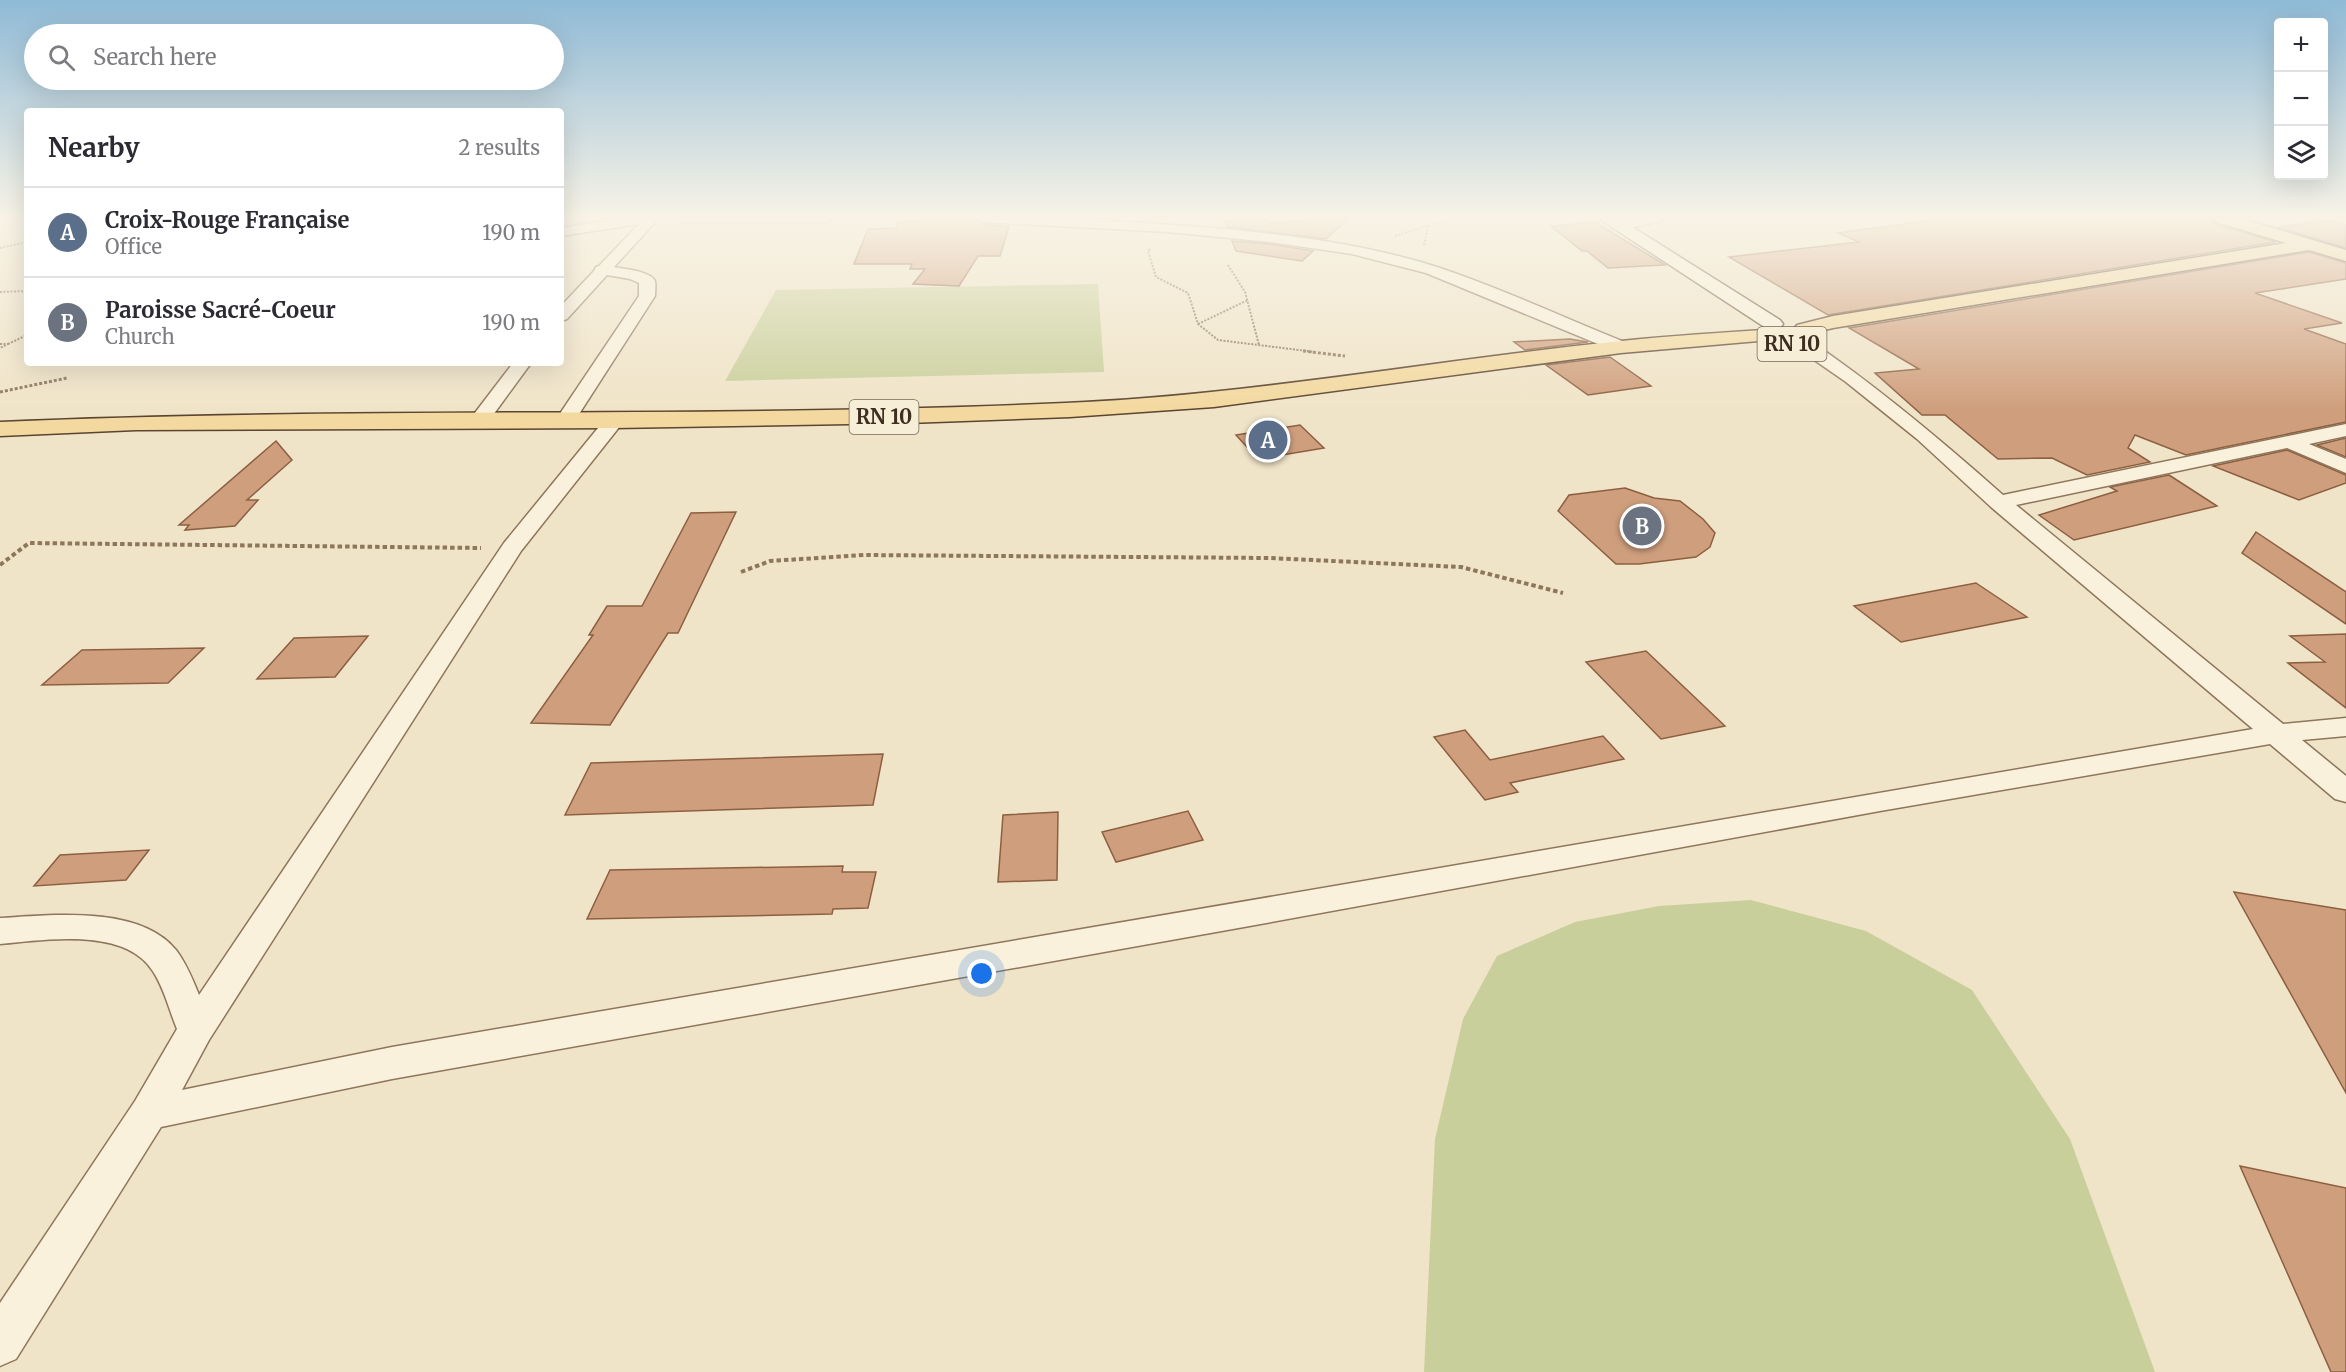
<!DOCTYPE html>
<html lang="en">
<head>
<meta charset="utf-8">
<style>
	body { margin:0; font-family:Merriweather,serif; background:#f7f7f7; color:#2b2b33 }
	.controls { position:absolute; right:18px; top:18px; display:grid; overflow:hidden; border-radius:6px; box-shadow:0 6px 24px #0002 }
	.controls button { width:54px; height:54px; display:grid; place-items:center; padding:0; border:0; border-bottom:2px solid #e1e1e2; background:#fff; color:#2b2b33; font:30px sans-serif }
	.you { position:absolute; left:982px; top:974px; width:21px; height:21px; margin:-15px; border:4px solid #fff; border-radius:50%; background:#1a73e8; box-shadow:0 0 0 9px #1a73e833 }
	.badge { display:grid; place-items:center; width:39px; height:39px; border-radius:50%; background:#9e2a2b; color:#fff; font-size:20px; font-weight:700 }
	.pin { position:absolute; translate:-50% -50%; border:3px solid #fff; box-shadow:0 2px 6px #0006 }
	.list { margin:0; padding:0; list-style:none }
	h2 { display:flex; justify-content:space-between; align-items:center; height:78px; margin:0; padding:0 24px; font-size:26px }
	h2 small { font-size:20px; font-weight:400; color:#7c7c81 }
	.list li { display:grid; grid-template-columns:39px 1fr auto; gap:18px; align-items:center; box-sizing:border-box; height:90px; padding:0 24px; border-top:2px solid #e1e1e2 }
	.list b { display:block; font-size:22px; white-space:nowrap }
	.list p { margin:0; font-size:20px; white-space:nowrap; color:#7c7c81 }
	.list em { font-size:20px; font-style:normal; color:#7c7c81 }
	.icon { flex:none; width:33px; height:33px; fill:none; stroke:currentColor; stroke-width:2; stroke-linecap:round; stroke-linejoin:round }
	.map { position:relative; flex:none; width:2346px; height:1372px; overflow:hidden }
	.search { position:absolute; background:#fff; box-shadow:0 6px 24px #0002; left:24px; top:24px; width:540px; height:66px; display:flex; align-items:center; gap:15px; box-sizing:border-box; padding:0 21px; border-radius:33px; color:#7c7c81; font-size:22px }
	.panel { position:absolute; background:#fff; box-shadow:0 6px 24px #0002; left:24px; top:108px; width:540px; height:258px; border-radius:6px }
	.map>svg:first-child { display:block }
</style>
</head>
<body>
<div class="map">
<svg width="2346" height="1372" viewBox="0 0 2346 1372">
	<rect width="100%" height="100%" fill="#f0e4c8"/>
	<g fill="#c9cf9b">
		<polygon points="1098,284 1104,372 725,381 776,290"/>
		<polygon points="1751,900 1866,931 1972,990 2070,1139 2155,1372 1424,1372 1435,1139 1463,1019 1497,956 1575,922 1659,906"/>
	</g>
	<g fill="#cf9f7d" stroke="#8d5f41" stroke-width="1.5">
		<polygon points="1235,218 1266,218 1269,223 1349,218 1326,239 1227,227 1225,221 1237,221"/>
		<polygon points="1949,218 2212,218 2215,224 2276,242 1828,315 1729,257 1859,242 1838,233"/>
		<polygon points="932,220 976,220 983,224 1009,227 1000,256 978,256 959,286 913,284 925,269 910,269 912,264 854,264 868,229 896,228 897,222"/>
		<polygon points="2329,220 2346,225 2346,248 2278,227"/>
		<polygon points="1595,222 1665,265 1608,268 1587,251 1582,251 1551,226"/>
		<polygon points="1232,241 1270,244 1313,251 1302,261 1236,251"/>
		<polygon points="2309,252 2346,263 2346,279 2255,293 2342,323 2304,329 2346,344 2346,422 2186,455 2135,435 2128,448 2150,462 2087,475 2052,458 1998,459 1945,415 1922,415 1875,373 1919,369 1849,328"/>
		<polygon points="1570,339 1588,342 1525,350 1514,342"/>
		<polygon points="1610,357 1651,386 1588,395 1546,365"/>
		<polygon points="1300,425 1324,448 1258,459 1236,435"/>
		<polygon points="2346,438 2346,457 2317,445"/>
		<polygon points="276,441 292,460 247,500 258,500 235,526 185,530 189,525 179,525"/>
		<polygon points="2287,450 2346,475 2346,483 2299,500 2213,466"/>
		<polygon points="2169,475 2217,506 2074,540 2039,515 2117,491 2110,487"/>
		<polygon points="1625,488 1654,498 1680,501 1703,519 1715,533 1710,547 1696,557 1639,564 1616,564 1558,511 1569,495"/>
		<polygon points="736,512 678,633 668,633 610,725 531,723 593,635 589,635 607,606 642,606 691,513"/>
		<polygon points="2256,532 2346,592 2346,624 2242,553"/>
		<polygon points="1976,583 2027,617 1901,642 1854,606"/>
		<polygon points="2346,634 2346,708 2288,663 2325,662 2290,636"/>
		<polygon points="368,636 335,677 257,679 294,638"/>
		<polygon points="204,648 168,683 42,685 82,650"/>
		<polygon points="1646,651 1725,726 1661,739 1586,662"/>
		<polygon points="1465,730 1490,760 1603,736 1624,759 1510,783 1518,792 1485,800 1434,737"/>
		<polygon points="883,754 873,805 565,815 591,763"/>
		<polygon points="1188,811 1203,840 1116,862 1102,832"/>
		<polygon points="1058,812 1057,880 998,882 1003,815"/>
		<polygon points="149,850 126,880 34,886 60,855"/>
		<polygon points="843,866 842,872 876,872 868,908 833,909 832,914 587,919 610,870"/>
		<polygon points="2234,892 2346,910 2346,1093"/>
		<polygon points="2240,1166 2346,1188 2346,1372 2331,1372"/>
	</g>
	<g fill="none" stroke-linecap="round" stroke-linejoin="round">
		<defs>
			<g id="street">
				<path d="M623 218H659L614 267C623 269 651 271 655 281 656 285 655 292 655 296L572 425H558L555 421 639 296V283L630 279 607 275 567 319 561 321V306L594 271 596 267 599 266 639 224 561 236V228Z"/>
				<polygon points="676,218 833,218 826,222 683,222"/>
				<path d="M976 218C1063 218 1149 222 1235 230 1303 237 1372 246 1437 267 1501 288 1564 318 1627 343L1630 347 1627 351H1615L1426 273 1352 254 1270 242 1168 232 983 222Z"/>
				<polygon points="1637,218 1664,218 1662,221 1619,230 1612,226 1614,223"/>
				<path d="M1803 339 1809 340C1878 387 1941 440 2003 495L2346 424V436L2309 444 2346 459V473L2287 448 2016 505 2283 724 2346 718V736L2302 740 2346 776V802L2335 799 2270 744 1880 811 1244 927 392 1079 161 1127 16 1359 0 1366V1303L135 1101 177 1029C169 1010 164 987 152 970 124 927 44 940 0 944V918C51 915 140 905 176 950 186 963 193 980 199 995L504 543 607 417H621L624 421 521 551 209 1040 182 1090 392 1047 2253 729 1991 507 1917 439 1846 382 1797 348 1794 344 1797 340Z"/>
				<polygon points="513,363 531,363 485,426 471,426 468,422"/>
			</g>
			<polygon id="secondary" points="1598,218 1618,218 1780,320 1783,324 1780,328 1766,328"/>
			<g id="primary">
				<polygon points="2214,218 2240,218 2346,250 2346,261 2309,250 1833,328 1804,335 1797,333 1794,329 1797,325 1833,316 2286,243 2216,222"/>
				<path d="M1763 330 1770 332 1773 336 1770 340 1621 353 1214 407 1070 417 908 423 614 428 136 430 0 436V422C355 406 710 419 1065 403 1252 395 1436 360 1621 341 1668 336 1716 333 1763 330Z"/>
			</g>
		</defs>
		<use href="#street" stroke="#8d765c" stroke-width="3"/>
		<use href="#secondary" stroke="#6f573f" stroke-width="3"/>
		<use href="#primary" stroke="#5b4430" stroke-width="3"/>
		<g stroke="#8d765c" stroke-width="2" stroke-dasharray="2 1.5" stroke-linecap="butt">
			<polyline points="1395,236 1453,218"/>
			<polyline points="1424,245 1428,226"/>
			<polyline points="0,248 27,242"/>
			<polyline points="1150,249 1148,251 1156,277 1188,293 1198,324 1218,340 1315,352"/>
			<polyline points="1228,265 1245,292 1259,345"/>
			<polyline points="0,292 27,291"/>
			<polyline points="1198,324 1248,300"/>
			<polyline points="0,344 8,344 0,348"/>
			<polyline points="8,344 27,335"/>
		</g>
		<g stroke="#8d765c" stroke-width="3" stroke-dasharray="3 2" stroke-linecap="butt">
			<polyline points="1303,351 1345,356"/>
			<polyline points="0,392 67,378"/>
		</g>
		<g stroke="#8d765c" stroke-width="4" stroke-dasharray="4.5 3" stroke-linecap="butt">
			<polyline points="0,565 29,543 481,548"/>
			<polyline points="741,572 770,561 864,555 1269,558 1461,567 1563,593"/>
		</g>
		<use href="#street" fill="#faf1dc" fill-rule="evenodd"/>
		<use href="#secondary" fill="#faf1dc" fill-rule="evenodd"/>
		<use href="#primary" fill="#f3d9a0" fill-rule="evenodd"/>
	</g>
	<linearGradient id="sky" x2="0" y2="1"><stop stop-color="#8fbad6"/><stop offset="0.53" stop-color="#f8f3e6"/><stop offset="1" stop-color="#f8f3e6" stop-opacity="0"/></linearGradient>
	<rect width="2346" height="410" fill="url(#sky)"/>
	<g text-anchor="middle" stroke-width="5" stroke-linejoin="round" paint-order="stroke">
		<g fill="#f7eed8" stroke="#756857" stroke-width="1.5">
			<rect x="1757.5" y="327" width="69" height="34" rx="4.5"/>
			<rect x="849.5" y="400" width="69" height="34" rx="4.5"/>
		</g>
		<g font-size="20" font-weight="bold" fill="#3d2e20">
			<text x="1792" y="351">RN 10</text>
			<text x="884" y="424">RN 10</text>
		</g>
	</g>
</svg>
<div class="controls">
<button>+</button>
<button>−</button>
<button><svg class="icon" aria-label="layers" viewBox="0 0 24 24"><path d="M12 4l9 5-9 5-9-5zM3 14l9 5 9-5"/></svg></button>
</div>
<div class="you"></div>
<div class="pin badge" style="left:1268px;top:440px;background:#5c6f8a">A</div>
<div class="pin badge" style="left:1642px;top:526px;background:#6b7280">B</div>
<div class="search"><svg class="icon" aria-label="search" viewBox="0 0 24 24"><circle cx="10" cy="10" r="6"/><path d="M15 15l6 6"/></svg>Search here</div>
<section class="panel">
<h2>Nearby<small>2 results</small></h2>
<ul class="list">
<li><span class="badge" style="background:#5c6f8a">A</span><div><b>Croix-Rouge Française</b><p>Office</p></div><em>190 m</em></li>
<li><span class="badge" style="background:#6b7280">B</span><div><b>Paroisse Sacré-Coeur</b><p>Church</p></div><em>190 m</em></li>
</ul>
</section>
</div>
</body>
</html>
